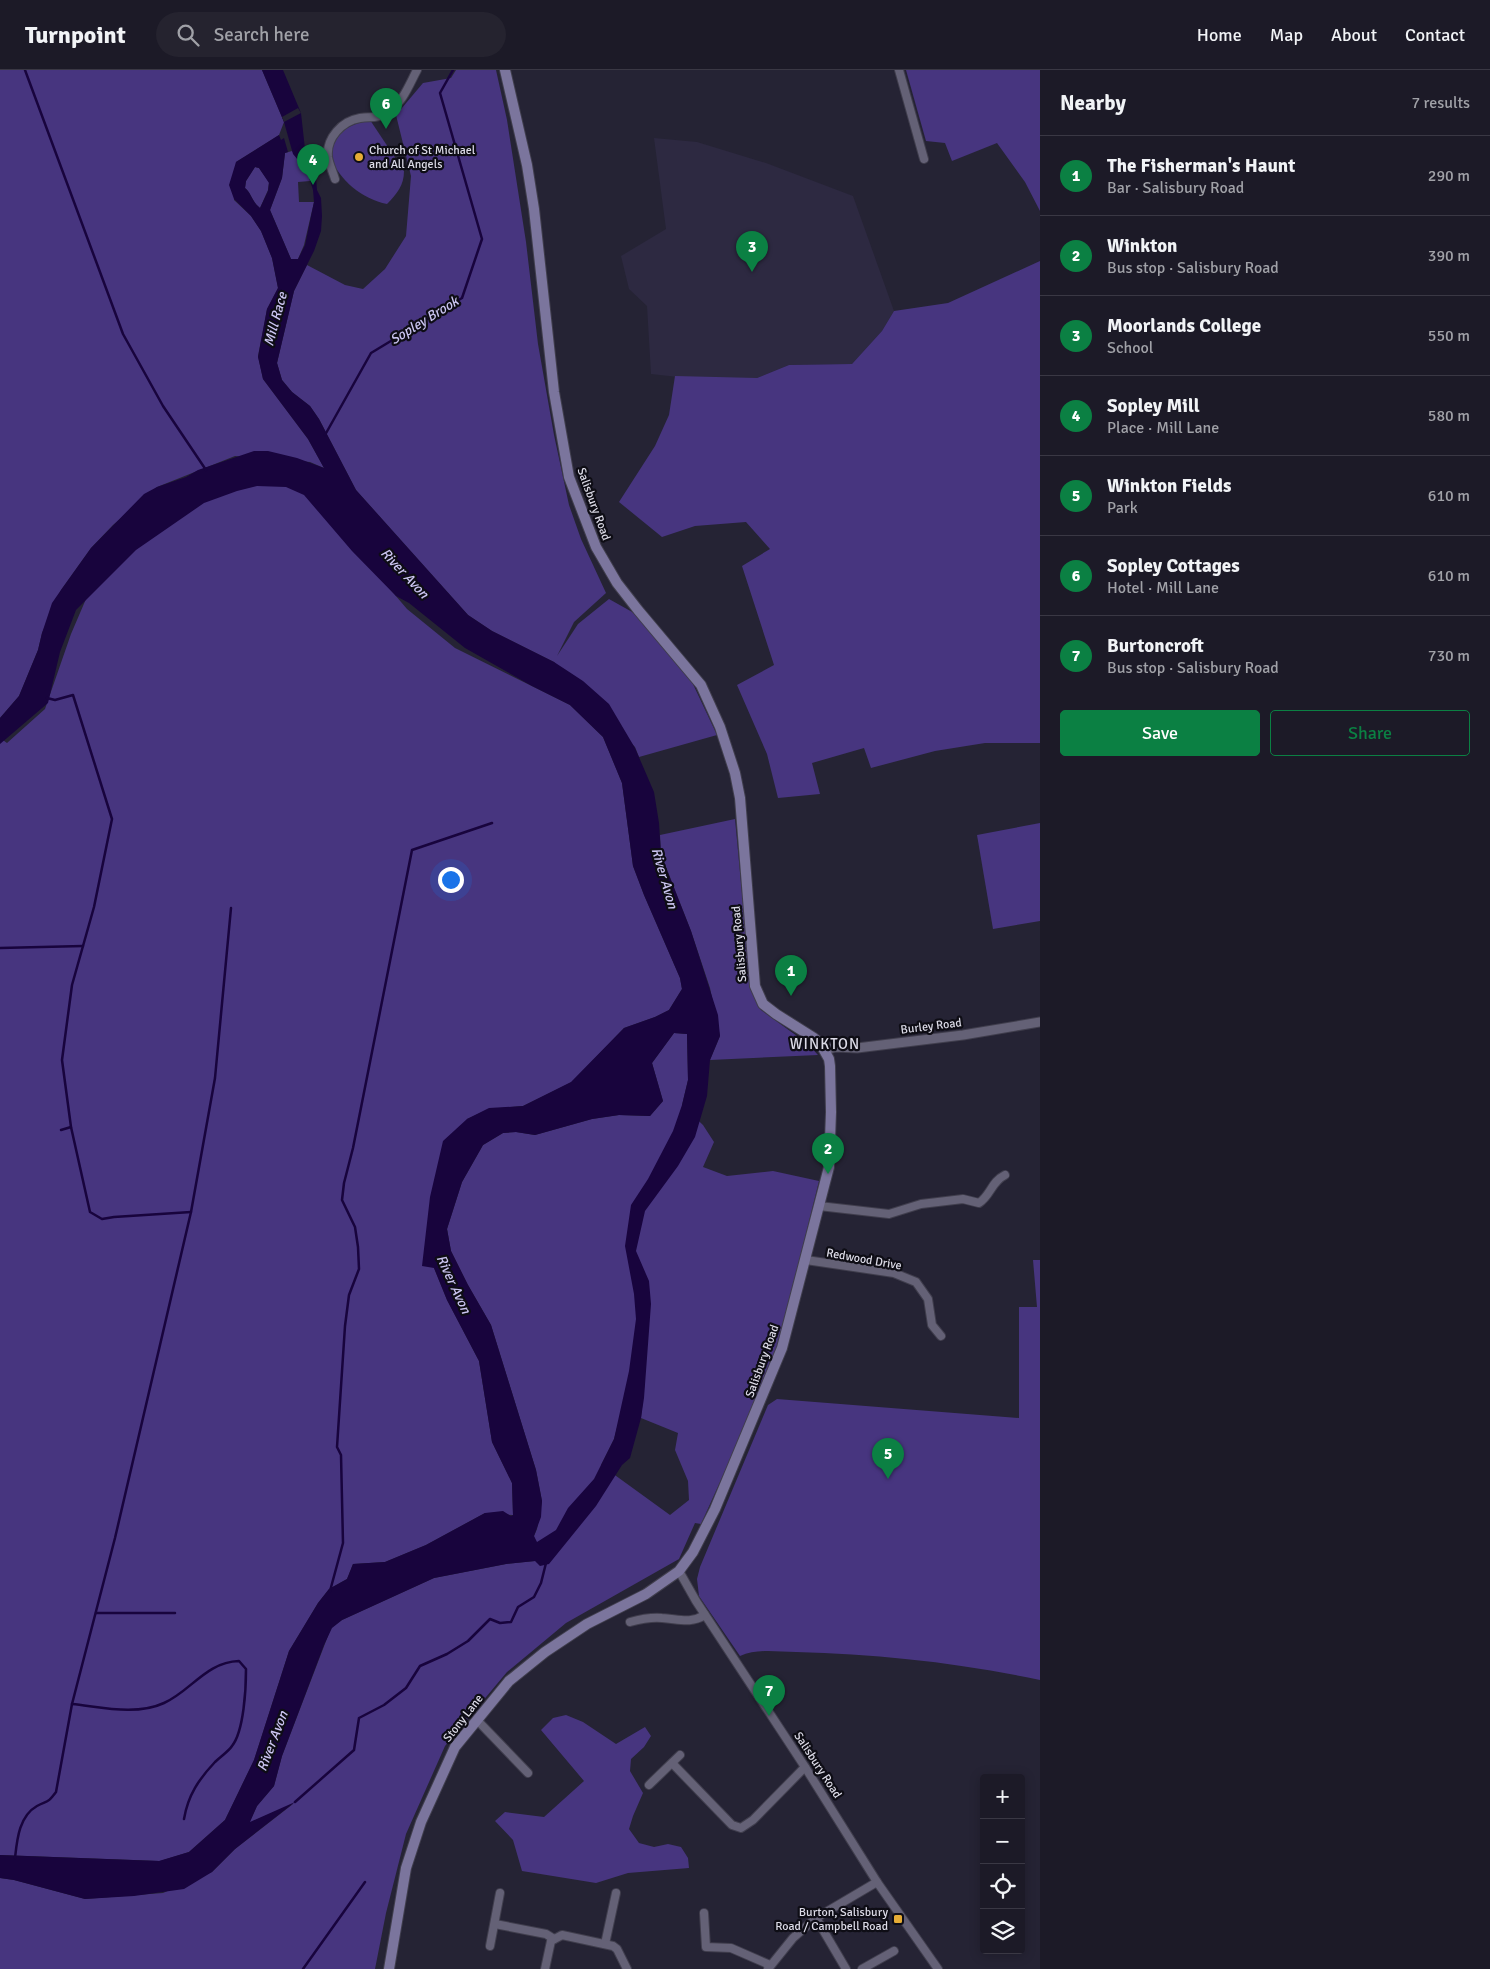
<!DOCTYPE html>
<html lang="en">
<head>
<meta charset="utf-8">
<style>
	body { margin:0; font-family:Signika,sans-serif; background:#25232f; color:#f1f3f6 }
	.controls { position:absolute; right:15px; bottom:15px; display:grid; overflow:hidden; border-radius:5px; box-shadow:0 2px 12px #0003 }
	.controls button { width:45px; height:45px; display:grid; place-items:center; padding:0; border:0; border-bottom:1px solid #3a3844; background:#1c1a27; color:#f1f3f6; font:25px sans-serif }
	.you { position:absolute; left:450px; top:809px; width:18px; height:18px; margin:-12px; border:4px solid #fff; border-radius:50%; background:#1a73e8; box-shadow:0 0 0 8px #1a73e833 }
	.badge { display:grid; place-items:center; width:32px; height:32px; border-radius:50%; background:#0b8043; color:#fff; font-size:16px; font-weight:700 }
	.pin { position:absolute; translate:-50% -41px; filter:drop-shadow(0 1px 2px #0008) }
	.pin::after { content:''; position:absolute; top:26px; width:18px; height:15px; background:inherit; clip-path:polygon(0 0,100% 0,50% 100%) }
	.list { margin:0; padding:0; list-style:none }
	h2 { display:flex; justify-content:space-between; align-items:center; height:65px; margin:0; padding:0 20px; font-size:21px }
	h2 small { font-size:16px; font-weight:400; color:#a0a1a7 }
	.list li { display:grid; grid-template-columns:32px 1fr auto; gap:15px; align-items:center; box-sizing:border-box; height:80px; padding:0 20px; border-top:1px solid #3a3844 }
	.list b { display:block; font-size:19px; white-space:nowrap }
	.list p { margin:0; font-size:16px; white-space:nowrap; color:#a0a1a7 }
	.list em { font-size:16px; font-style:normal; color:#a0a1a7 }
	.actions { display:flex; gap:10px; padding:15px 20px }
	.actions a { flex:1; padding:11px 0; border:1px solid #0b8043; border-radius:5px; text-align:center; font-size:18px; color:#0b8043 }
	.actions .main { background:#0b8043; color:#fff }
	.icon { flex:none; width:28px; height:28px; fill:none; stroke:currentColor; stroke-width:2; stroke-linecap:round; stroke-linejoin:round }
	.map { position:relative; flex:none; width:1040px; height:1899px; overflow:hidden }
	header { display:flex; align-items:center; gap:30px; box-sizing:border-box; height:70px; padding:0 25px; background:#1c1a27; border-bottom:1px solid #3a3844 }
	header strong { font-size:24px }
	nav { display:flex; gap:28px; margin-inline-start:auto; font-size:18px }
	.search { width:350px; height:45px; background:#25232f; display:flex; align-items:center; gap:12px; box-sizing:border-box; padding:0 18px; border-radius:28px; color:#a0a1a7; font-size:19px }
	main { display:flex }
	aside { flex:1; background:#1c1a27 }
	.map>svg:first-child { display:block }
</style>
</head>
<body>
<header>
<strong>Turnpoint</strong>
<div class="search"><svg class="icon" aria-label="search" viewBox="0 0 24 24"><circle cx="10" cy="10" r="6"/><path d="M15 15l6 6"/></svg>Search here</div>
<nav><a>Home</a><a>Map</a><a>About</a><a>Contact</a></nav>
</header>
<main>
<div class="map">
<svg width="1040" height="1899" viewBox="0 0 1040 1899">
	<rect width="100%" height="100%" fill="#252334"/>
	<polygon fill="#2d2941" points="654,68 697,72 766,93 853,126 894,241 882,261 852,294 789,295 757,308 687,308 651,304 647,236 629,219 621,186 666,159"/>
	<g fill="#47357f" fill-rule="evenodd">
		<polygon points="0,0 262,0 284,52 279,65 236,92 234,130 251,146 261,161 272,188 278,218 267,239 258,286 263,309 308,369 324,398 310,392 235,386 157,417 113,455 91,478 61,520 42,563 38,580 19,626 0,648"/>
		<polygon points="456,0 496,0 507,50 526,172 538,274 554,365 569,435 581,469 606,523 574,552 557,586 578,554 609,529 634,543 673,587 692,612 717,665 639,687 635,677 554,592 492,561 468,545 356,420 319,349 310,336 292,322 282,310 277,293 294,221 307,195 345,215 363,219 385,199 406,166 411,106 396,45 423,13 451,8"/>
		<polygon points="906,0 1040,0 1040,141 1025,112 997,73 952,91 945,73 926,71"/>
		<path d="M370 50 404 101C404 115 397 124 387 134 362 129 339 110 330 86 337 60 346 56 370 50Z"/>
		<polygon points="292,81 307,100 310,111 298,112 299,132 314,132 304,175 298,189 291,189 270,140 282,108 285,83"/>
		<path d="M255 97 259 98 269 112 268 120 260 138C252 132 252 124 245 118L246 111Z"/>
		<polygon points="1040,191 1040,673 985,673 935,681 871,698 864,678 812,693 820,724 778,728 767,684 737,615 774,595 742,496 770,479 746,452 695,456 662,467 619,432 655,376 669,345 675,306 757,308 789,295 852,294 882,261 894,241 948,233"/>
		<polygon points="260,412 302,416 407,539 455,578 570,635 603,667 622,713 633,796 644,825 680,908 682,919 669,940 655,947 624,958 572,1012 523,1036 489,1039 467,1049 434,1198 447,1230 479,1291 492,1372 512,1413 513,1445 485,1443 426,1475 385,1492 353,1494 347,1509 329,1519 318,1533 289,1581 254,1690 225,1750 189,1782 160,1791 0,1785 0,668 7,673 45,639 71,564 86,529 143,469 206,426"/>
		<polygon points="735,749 751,919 761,940 808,974 818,985 710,990 720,966 710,918 691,861 661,784 660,765"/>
		<polygon points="1040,753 1040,851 993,859 977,765"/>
		<path d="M674 963 687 964 688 1010 682 1035 703 1055 714 1072 703 1097 727 1106 773 1101 819 1111 779 1273 749 1348 701 1454 695 1453 679 1489 566 1553 507 1602 445 1676 406 1764 386 1843 375 1899H0V1808L14 1810 85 1829 163 1823 212 1802 235 1779 293 1734 249 1753 257 1736 274 1716 282 1686 331 1558 342 1550 434 1508 506 1494 535 1491 534 1466 537 1459 542 1431 536 1400 491 1255 468 1215 451 1181 447 1159 462 1112 483 1075 503 1063 516 1062 535 1065 592 1049 619 1045 650 1046 663 1031 652 993ZM645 1309 641 1348 678 1363 675 1380 688 1411 689 1430 670 1445 601 1395 614 1369 618 1354Z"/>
		<path d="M1033 1190H1040V1610C960 1593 878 1584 796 1582 778 1582 757 1578 740 1586L699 1526 697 1509 700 1497 768 1335 777 1329 1019 1348V1237H1037Z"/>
		<polygon points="566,1645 583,1652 616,1674 645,1657 651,1666 644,1677 631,1689 630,1701 643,1723 633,1746 629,1759 639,1773 654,1777 668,1774 681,1777 688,1788 689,1798 628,1803 596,1813 522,1801 513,1770 495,1751 505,1742 544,1747 584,1711 541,1660 553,1648"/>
	</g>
	<path fill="#18043d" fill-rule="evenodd" d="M262 0H283L301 43 305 79 315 95 317 120 321 128 322 146 321 161 314 181 294 221 277 293 282 310 292 322 310 336 319 349 356 420 468 545 492 561 554 592 583 611 609 634 635 678 654 722 659 753 661 785 691 861 718 945 720 966 710 990 707 1026 695 1067 678 1096 645 1141 636 1181 649 1211 651 1234 644 1328 641 1348 630 1388 622 1395 596 1436 549 1494 540 1496 535 1491 506 1494 434 1508 342 1550 332 1558 324 1575 282 1686 274 1716 257 1736 250 1752 295 1732 235 1779 212 1802 184 1819 134 1826 85 1829 14 1810 0 1808V1785L159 1791 189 1782 225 1750 254 1690 289 1581 318 1533 329 1519 347 1509 353 1494 385 1492 426 1475 485 1443 503 1441 511 1446 513 1445 512 1413 492 1372 479 1291 447 1230 434 1198 422 1196 430 1127 443 1071 467 1049 489 1038 523 1036 571 1012 624 958 655 947 669 940 682 919 680 908 644 825 633 796 622 713 603 667 570 635 532 616 465 578 409 533 396 526 352 481 304 425 286 417 257 416 237 421 204 433 136 480 76 540 60 582 48 633 0 674V648L19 626 38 580 42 563 52 533 61 520 91 478 144 424 157 417 186 407 198 400 254 381H268L297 388 324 398 308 369 263 309 258 287 267 239 278 218 272 188 261 161 251 146 234 129 229 115 236 92 279 65 281 70 284 68 288 82 285 83 282 108 270 140 291 189H298L305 175 314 132 313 120 307 101 293 84 284 52ZM255 97 259 98 269 113 268 121 260 138C252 132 252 124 245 118L246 111ZM674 963 687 964 688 1010 682 1035 673 1061 648 1109 631 1135 625 1176 634 1224 636 1249 629 1301 614 1369 594 1409 568 1438 556 1460 537 1472 534 1466 541 1447 542 1431 536 1400 491 1255 468 1215 451 1181 447 1159 462 1112 483 1075 503 1063 516 1062 535 1065 592 1049 619 1045 650 1046 663 1031 652 993Z"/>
	<polygon fill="#252334" points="298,38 301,43 284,52 282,47"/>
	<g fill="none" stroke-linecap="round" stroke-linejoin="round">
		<g stroke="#18043d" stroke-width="2.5">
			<polyline points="25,0 123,264 163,336 206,400"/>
			<polyline points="325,365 371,283 462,228 482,169 440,23 453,0"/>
			<polyline points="47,628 55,630 73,625 112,749 94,837 72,915 62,990 71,1057 90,1142 102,1149 114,1147 191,1142"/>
			<polyline points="0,878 83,876"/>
			<polyline points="61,1060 71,1057"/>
			<polyline points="330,1521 343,1473 341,1385 337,1377 345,1256 349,1225 359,1199 358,1177 355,1157 342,1130 344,1113 353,1078 412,780 492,753"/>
			<polyline points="96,1543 175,1543"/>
			<path d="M72 1634C101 1637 136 1646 164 1633 191 1621 206 1592 239 1591L246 1599C246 1618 244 1661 232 1676 228 1682 221 1686 215 1692 199 1709 188 1725 184 1749"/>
			<polyline points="295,1732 354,1680 359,1648 384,1635 406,1618 420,1596 447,1584 468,1571 490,1549 500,1553 511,1552 518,1537 534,1527 541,1513 546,1493"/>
			<path d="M15 1788C17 1770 19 1746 37 1736 48 1730 47 1734 56 1722L72 1634 115 1468 191 1142 215 1008 231 838"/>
			<polyline points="303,1899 365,1812"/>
		</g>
		<defs>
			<g id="minor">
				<polyline points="899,0 924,89"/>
				<path d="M335 109C333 102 329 94 328 87 326 68 342 51 360 48 373 46 375 50 389 41 403 32 409 15 417 0"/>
				<path d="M819 1136 889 1144 921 1134 963 1129 979 1133C991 1125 991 1112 1005 1105"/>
				<polyline points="806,1190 894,1203 916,1212 928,1229 932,1255 941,1266"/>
				<polyline points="679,1501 696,1531 805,1697 877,1812 938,1899"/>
				<path d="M630 1552C641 1549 651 1547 662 1548 679 1549 690 1554 705 1545"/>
				<polyline points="477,1650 528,1703"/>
				<polyline points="672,1693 732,1755 741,1758 753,1750 805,1697"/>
				<polyline points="649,1715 680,1685"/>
				<polyline points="704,1843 706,1877 731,1878 770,1895"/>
				<polyline points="816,1848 846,1899"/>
				<polyline points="495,1854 546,1864 554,1869"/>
				<polyline points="605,1874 616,1823"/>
				<polyline points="490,1876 500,1823"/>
				<polyline points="545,1899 551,1871 562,1865 613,1876 617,1879 627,1899"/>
				<polyline points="768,1899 793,1868 816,1848 877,1812"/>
				<polyline points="862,1899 894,1881"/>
			</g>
			<polyline id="tertiary" points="825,980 836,977 857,978 963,965 1040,952"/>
			<polyline id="secondary" points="389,1899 406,1798 421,1752 455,1677 509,1611 545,1582 587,1554 646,1524 679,1501 693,1482 715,1439 782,1278 829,1097 831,1042 830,996 829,989 820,973 814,968 776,944 763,934 755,916 740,728 735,703 720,657 701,615 638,540 617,513 596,477 569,407 554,322 534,139 527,95 505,0"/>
		</defs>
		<use href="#minor" stroke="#403e4d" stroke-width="10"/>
		<use href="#tertiary" stroke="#403e4d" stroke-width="11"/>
		<use href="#secondary" stroke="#403e4d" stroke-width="12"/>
		<use href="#minor" stroke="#646176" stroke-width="8"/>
		<use href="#tertiary" stroke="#646176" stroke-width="9"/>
		<use href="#secondary" stroke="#7b759d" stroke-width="10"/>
	</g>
	<g fill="#e6ac36" stroke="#0e0d15" stroke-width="2">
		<circle cx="359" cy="87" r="5"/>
		<rect x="893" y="1844" width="10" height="10" rx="2.5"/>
	</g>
	<g text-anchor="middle" stroke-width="4.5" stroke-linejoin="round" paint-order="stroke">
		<g font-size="12" fill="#dcdbe7" stroke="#0e0d15" text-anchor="start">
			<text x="369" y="84">Church of St Michael<tspan x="369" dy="14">and All Angels</tspan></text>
			<text x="888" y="1846" text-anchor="end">Burton, Salisbury<tspan x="888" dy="14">Road / Campbell Road</tspan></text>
		</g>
		<g font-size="12" fill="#dcdbe7" stroke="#0e0d15">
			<text transform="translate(594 434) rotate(70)" y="4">Salisbury Road</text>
			<text transform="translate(739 874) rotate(-95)" y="4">Salisbury Road</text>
			<text transform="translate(931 956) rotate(-7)" y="4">Burley Road</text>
			<text transform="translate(864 1189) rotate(10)" y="4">Redwood Drive</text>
			<text transform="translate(762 1291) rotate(-70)" y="4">Salisbury Road</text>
			<text transform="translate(463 1648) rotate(-52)" y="4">Stony Lane</text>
			<text transform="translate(818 1695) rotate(57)" y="4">Salisbury Road</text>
		</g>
		<g font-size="14" font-style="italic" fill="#cbc5f1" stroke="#0e0d15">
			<text transform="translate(275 249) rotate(-75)" y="5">Mill Race</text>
			<text transform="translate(424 250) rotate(-32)" y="5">Sopley Brook</text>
			<text transform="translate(405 503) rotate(47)" y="5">River Avon</text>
			<text transform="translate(665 808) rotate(74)" y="5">River Avon</text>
			<text transform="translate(454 1214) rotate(65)" y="5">River Avon</text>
			<text transform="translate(272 1671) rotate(-69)" y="5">River Avon</text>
		</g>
		<g font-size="15" letter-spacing="1" fill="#dcdbe7" stroke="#0e0d15">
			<text x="825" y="979">WINKTON</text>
		</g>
	</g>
</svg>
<div class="controls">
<button>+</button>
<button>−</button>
<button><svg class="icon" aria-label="locate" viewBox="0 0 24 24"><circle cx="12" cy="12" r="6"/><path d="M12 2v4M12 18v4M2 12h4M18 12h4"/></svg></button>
<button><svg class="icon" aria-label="layers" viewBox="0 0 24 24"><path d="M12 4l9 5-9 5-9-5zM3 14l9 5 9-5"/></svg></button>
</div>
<div class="you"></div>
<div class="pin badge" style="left:791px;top:926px">1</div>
<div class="pin badge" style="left:828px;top:1104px">2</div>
<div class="pin badge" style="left:752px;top:202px">3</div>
<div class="pin badge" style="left:313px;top:115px">4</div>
<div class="pin badge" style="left:888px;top:1409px">5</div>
<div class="pin badge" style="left:386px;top:59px">6</div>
<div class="pin badge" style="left:769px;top:1646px">7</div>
</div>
<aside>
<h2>Nearby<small>7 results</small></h2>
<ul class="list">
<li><span class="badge">1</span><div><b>The Fisherman's Haunt</b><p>Bar · Salisbury Road</p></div><em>290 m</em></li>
<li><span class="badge">2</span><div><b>Winkton</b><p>Bus stop · Salisbury Road</p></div><em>390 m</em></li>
<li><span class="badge">3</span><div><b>Moorlands College</b><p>School</p></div><em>550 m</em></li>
<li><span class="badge">4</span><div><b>Sopley Mill</b><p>Place · Mill Lane</p></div><em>580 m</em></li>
<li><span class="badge">5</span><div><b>Winkton Fields</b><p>Park</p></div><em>610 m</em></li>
<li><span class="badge">6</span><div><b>Sopley Cottages</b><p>Hotel · Mill Lane</p></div><em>610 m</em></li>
<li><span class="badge">7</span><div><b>Burtoncroft</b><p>Bus stop · Salisbury Road</p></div><em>730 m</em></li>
</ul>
<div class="actions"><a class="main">Save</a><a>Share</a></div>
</aside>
</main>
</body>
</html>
